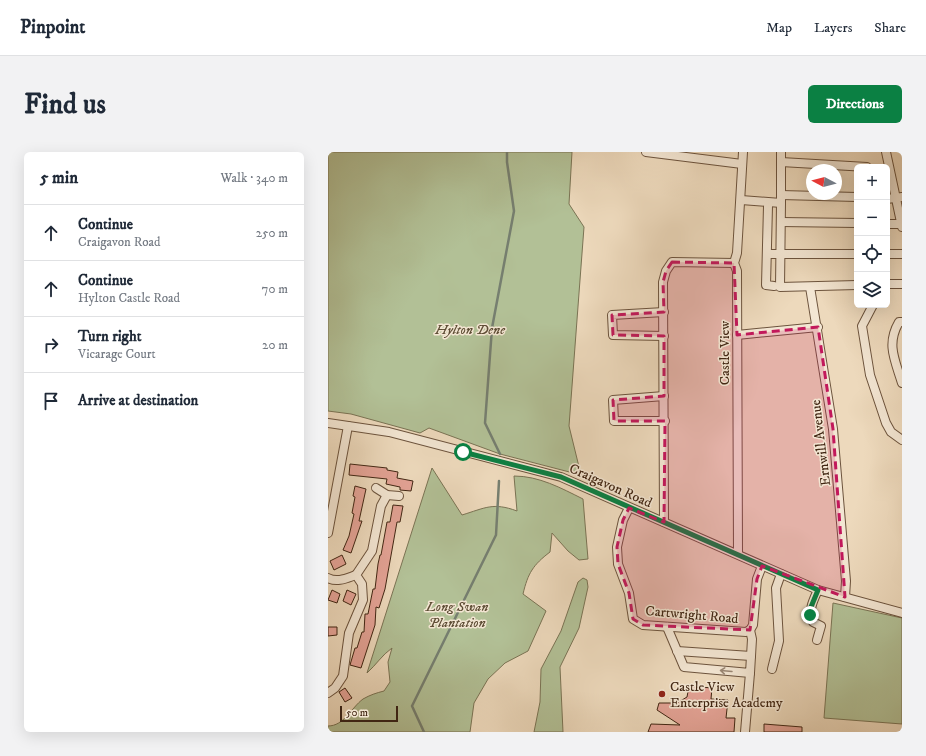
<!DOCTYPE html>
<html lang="en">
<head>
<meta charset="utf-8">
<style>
	body { margin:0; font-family:"IM FELL DW Pica",serif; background:#f2f2f3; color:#1f2937 }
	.controls { position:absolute; right:12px; top:12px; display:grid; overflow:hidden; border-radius:6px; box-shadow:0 4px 16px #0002 }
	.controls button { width:36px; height:36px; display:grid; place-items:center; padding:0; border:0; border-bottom:1px solid #e0e1e3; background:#fff; color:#1f2937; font:20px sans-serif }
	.compass { position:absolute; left:478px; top:12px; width:36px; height:36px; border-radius:50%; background:#fff; box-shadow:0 4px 16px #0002; rotate:277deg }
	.scale { position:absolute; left:12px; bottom:10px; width:58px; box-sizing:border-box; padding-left:4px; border:2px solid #412613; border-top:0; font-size:11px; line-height:14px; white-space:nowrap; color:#412613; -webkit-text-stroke:3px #f3e6d3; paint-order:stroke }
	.stop { position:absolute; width:12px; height:12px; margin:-9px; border:3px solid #0b8043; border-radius:50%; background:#fff }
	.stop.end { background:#0b8043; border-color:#fff; box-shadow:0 1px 4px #0008 }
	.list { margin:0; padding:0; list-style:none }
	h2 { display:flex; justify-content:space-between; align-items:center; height:52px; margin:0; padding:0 16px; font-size:17px }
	h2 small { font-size:13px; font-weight:400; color:#747a83 }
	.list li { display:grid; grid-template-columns:26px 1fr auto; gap:12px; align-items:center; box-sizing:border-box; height:56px; padding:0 16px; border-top:1px solid #e0e1e3 }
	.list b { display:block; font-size:15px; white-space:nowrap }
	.list p { margin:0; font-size:13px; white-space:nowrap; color:#747a83 }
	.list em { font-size:13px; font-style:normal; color:#747a83 }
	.icon { flex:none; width:22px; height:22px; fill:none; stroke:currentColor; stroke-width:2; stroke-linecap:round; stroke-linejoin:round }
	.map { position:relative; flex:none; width:574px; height:580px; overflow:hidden; border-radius:6px }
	header { display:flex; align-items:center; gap:24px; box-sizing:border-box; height:56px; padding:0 20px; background:#fff; border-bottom:1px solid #e0e1e3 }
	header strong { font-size:19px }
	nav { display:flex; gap:22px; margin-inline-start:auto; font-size:14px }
	.intro { display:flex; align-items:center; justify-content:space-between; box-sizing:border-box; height:96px; padding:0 24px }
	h1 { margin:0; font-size:28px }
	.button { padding:10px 18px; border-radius:6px; background:#0b8043; color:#fff; font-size:14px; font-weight:700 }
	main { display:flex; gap:24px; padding:0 24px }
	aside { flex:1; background:#fff; border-radius:6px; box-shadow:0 4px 16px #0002 }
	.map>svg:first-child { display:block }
</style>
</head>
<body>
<header>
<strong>Pinpoint</strong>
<nav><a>Map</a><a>Layers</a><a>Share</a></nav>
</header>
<div class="intro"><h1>Find us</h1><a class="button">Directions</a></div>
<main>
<aside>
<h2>5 min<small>Walk · 340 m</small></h2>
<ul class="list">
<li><svg class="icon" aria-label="ahead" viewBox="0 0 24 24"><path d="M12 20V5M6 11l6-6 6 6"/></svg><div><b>Continue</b><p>Craigavon Road</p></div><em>250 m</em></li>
<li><svg class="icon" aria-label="ahead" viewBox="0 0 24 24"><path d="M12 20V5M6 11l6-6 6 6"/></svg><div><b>Continue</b><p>Hylton Castle Road</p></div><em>70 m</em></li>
<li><svg class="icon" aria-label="right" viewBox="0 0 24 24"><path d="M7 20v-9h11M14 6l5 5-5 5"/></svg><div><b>Turn right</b><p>Vicarage Court</p></div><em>20 m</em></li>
<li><svg class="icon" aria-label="arrive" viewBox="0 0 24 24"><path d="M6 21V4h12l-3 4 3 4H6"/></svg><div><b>Arrive at destination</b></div></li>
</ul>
</aside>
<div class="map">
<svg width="574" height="580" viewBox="0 0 574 580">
	<rect width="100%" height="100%" fill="#edd9bc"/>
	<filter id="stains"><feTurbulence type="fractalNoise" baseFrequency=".005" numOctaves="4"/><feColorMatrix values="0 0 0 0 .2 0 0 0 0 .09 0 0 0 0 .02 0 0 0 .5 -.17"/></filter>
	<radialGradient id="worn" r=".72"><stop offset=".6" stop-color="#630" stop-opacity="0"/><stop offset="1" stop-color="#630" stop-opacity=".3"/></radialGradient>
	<g fill="#b2c096" stroke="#7a7354">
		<polygon points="0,0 244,0 241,52 256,75 241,274 253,323 172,302 101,276 92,281 23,262 0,259"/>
		<path d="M104 316 134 363C157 356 165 350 189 359L186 324C211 324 233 336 255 347L260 407 251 408 240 399 224 381 222 400C205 413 200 421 195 442L218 459 200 499 177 511 160 527 146 551 142 580H0V574C16 574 23 556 35 547 42 543 48 541 56 539L62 530 60 510 64 496C54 503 48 513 39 521Z"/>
		<polygon points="255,426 259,428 260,435 251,476 232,515 235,580 206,580 212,550 213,517 233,479 250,430"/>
		<polygon points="505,451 574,466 574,572 496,566"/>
	</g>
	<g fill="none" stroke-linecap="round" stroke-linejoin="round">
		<g stroke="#767f70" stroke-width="2.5">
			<polyline points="172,302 157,271 164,176 186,59 179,10 179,0"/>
			<polyline points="96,580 84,554 168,383 171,329"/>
		</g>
	</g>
	<g fill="#e4a396" stroke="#412613">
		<polygon points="22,312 59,316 59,318 70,320 69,326 85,329 83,339 72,338 72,335 58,332 59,327 21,323"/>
		<polygon points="27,334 38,337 31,369 34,369 23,401 15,398 21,384 26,362 24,361 27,345 25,344"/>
		<polygon points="65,353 75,354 72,370 69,370 57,437 51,456 48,455 47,473 33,516 22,513 27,496 29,496 34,480 36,480 37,462 40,462 45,437 47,437 50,412 52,403 53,403 59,370 62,370"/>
		<polygon points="14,403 18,412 6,418 2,409"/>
		<polygon points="4,438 12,442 9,451 0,448"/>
		<polygon points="19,438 28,442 23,453 15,449"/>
		<polygon points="0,475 9,475 9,483 0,484"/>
		<polygon points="361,534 384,536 383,547 400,548 398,566 407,566 406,580 320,580 323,572 352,573 329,558 331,551 349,551 359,545"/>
		<polygon points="17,536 24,546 17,550 11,540"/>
		<polygon points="436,572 474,575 474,580 436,580"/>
	</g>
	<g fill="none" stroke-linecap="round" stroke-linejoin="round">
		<defs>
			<g id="minor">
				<polyline points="318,0 414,12"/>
				<polyline points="558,0 574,75"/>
				<polyline points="453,10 539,15"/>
				<polyline points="453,43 529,45"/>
				<polyline points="559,47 574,45"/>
				<polyline points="413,48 453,51 453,0"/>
				<polyline points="453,51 452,135 529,133"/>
				<polyline points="440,54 438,133 446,134"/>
				<polyline points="453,70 529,71"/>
				<polyline points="559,72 573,72"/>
				<polyline points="439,102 529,102"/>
				<polyline points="559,102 574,102"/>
				<polyline points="559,132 574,132"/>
				<polyline points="482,135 505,277 518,429 517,445"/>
				<polyline points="545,153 534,174 542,223 558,271 563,280 574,288"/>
				<polyline points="336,160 284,163 285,183 336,184"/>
				<path d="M574 170H571C558 192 567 208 574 231"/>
				<polyline points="409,183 490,175"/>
				<polyline points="336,244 285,248 286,269 337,269"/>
				<polyline points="0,271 61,280 233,325 490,438 574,461"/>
				<polyline points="48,336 59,343 71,344"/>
				<polyline points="301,356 295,368 289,395 290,412 301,441 305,467 315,473 418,480 422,478 425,473 429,427 434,414"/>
				<polyline points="336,370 335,130 338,119 344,110 406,111"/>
				<polyline points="0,381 20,274"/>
				<polyline points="410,402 409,119 406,111 409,101 415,0"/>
				<path d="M0 426C9 431 19 426 28 423"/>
				<polyline points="339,475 356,515 422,521 424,487 422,478"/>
				<path d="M489 488 493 474 485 470C480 458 485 449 490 438"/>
				<polyline points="349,499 423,504"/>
				<polyline points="444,517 451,489 448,436 453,422"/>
				<polyline points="0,541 7,536 15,524 21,481 35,448 34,432 28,423 44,399 53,354 59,343"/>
				<polyline points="417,580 422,521"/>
			</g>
		</defs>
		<use href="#minor" stroke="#6c533d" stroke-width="10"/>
		<use href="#minor" stroke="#f3e6d3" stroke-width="8"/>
	</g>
	<defs><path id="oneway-shaft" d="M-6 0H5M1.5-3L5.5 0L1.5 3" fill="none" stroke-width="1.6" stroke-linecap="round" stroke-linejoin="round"/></defs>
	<use stroke="#9a8673" href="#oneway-shaft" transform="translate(398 519) rotate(-175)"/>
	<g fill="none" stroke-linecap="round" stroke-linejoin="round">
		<polyline stroke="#0b8043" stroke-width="5" points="135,300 233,325 490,438 483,455 482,463"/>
	</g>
	<path fill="#c2185b" fill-opacity="0.2" stroke="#c2185b" stroke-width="3" stroke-dasharray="8 5" stroke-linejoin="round" d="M344 110 406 111 409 183 490 175 505 277 517 445 434 414 429 427 422 478 315 473 305 467 301 441 290 412 289 395 295 368 301 356 336 370 337 269H286L285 248 336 244V184L285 183 284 163 336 160 335 130 338 119Z"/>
	<circle fill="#8f2418" stroke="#f3e6d3" stroke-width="1.5" cx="334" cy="542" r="4"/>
	<g text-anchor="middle" stroke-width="3" stroke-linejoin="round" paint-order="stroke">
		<g font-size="14" font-style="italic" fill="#5d4c34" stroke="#f3e6d3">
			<text x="142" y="182">Hylton Dene</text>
			<text x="129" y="459">Long Swan<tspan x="129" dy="16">Plantation</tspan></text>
		</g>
		<g font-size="14" fill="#412613" stroke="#f3e6d3">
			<text transform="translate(396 201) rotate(-90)" y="5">Castle View</text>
			<text transform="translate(492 291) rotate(-97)" y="5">Ernwill Avenue</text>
			<text transform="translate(283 333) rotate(24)" y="5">Craigavon Road</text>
			<text transform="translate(364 462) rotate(5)" y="5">Cartwright Road</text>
		</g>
		<g font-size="14" fill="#412613" stroke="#f3e6d3" text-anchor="start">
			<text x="342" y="539">Castle View<tspan x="342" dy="16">Enterprise Academy</tspan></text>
		</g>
	</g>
	<rect width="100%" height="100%" filter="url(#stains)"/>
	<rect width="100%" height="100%" fill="url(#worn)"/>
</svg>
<div class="controls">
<button>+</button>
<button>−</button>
<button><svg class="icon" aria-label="locate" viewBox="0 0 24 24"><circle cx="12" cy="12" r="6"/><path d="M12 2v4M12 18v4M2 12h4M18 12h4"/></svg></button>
<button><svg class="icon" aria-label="layers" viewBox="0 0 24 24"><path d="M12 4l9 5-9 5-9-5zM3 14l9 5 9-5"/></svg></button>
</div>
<svg class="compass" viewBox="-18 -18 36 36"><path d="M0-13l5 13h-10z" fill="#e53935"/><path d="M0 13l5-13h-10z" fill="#747a83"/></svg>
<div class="scale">50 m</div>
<div class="stop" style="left:135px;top:300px"></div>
<div class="stop end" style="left:482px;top:463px"></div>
</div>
</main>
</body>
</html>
